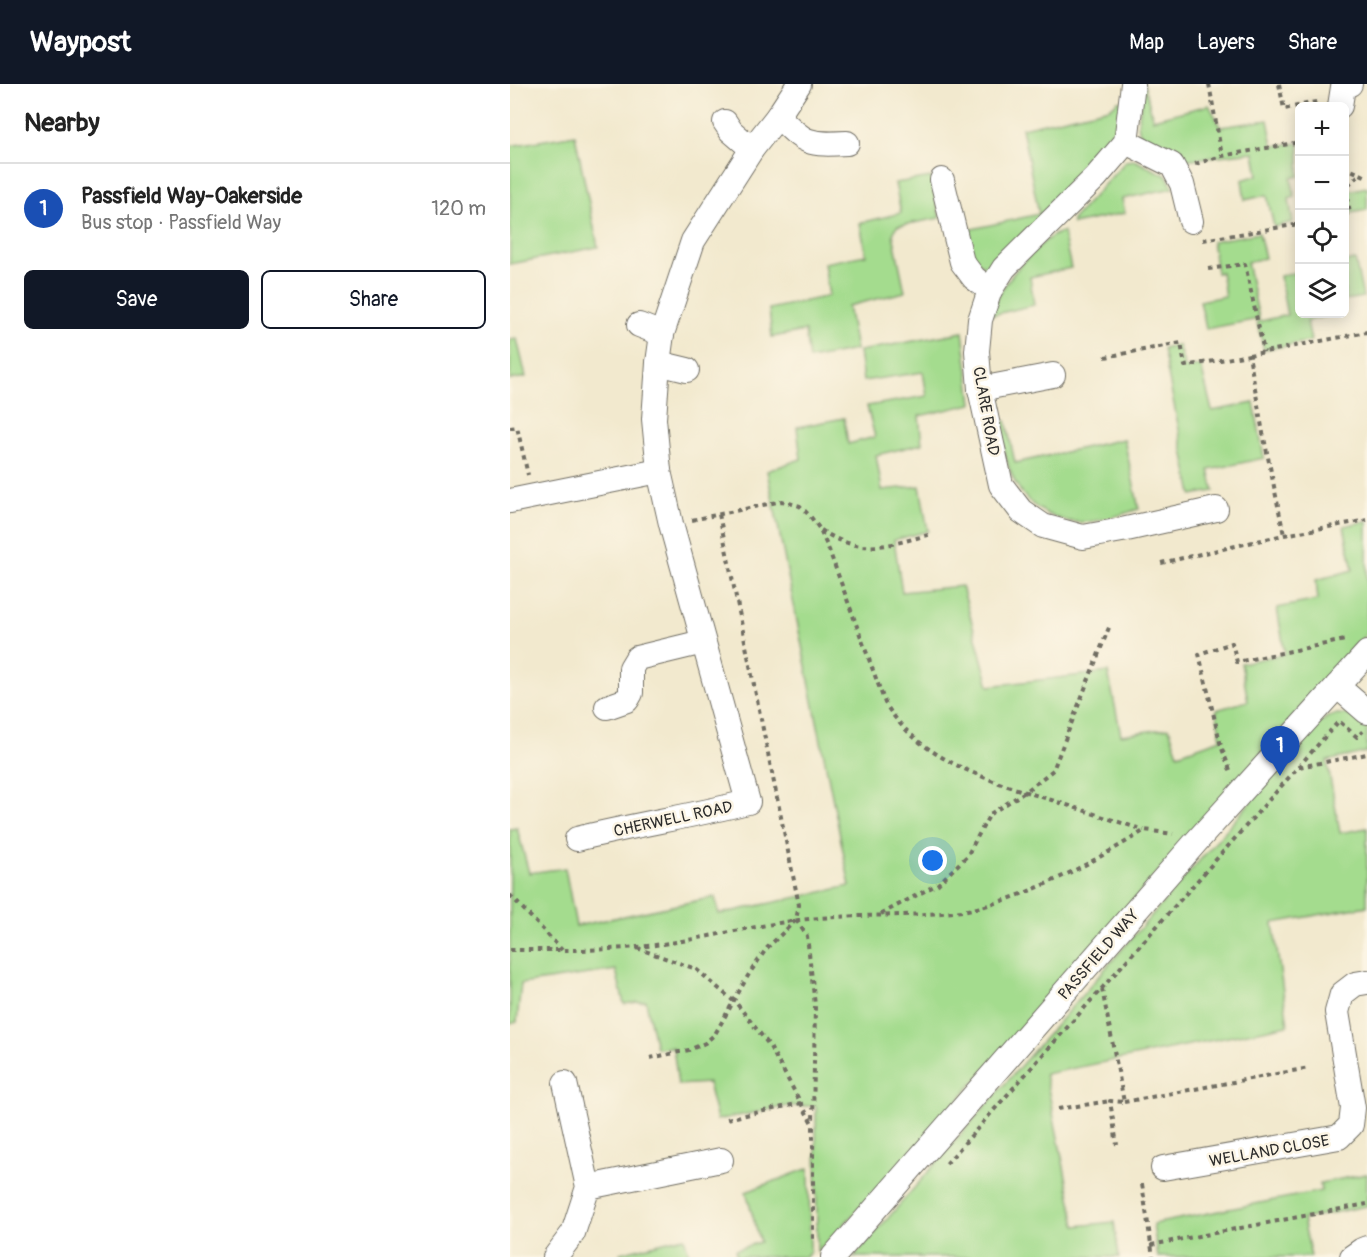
<!DOCTYPE html>
<html lang="en">
<head>
<meta charset="utf-8">
<style>
	body { margin:0; font-family:Pangolin,sans-serif; background:#f6f6f6; color:#222 }
	.controls { position:absolute; right:18px; top:18px; display:grid; overflow:hidden; border-radius:9px; box-shadow:0 3px 15px #0003 }
	.controls button { width:54px; height:54px; display:grid; place-items:center; padding:0; border:0; border-bottom:2px solid #e0e0e0; background:#fff; color:#222; font:30px sans-serif }
	.you { position:absolute; left:423px; top:777px; width:21px; height:21px; margin:-15px; border:4px solid #fff; border-radius:50%; background:#1a73e8; box-shadow:0 0 0 9px #1a73e833 }
	.badge { display:grid; place-items:center; width:39px; height:39px; border-radius:50%; background:#111827; color:#fff; font-size:20px; font-weight:700 }
	.pin { position:absolute; translate:-50% -50px; filter:drop-shadow(0 2px 3px #0008) }
	.pin::after { content:''; position:absolute; top:32px; width:21px; height:18px; background:inherit; clip-path:polygon(0 0,100% 0,50% 100%) }
	.list { margin:0; padding:0; list-style:none }
	h2 { display:flex; justify-content:space-between; align-items:center; height:78px; margin:0; padding:0 24px; font-size:26px }
	h2 small { font-size:20px; font-weight:400; color:#767676 }
	.list li { display:grid; grid-template-columns:39px 1fr auto; gap:18px; align-items:center; box-sizing:border-box; height:90px; padding:0 24px; border-top:2px solid #e0e0e0 }
	.list b { display:block; font-size:22px; white-space:nowrap }
	.list p { margin:0; font-size:20px; white-space:nowrap; color:#767676 }
	.list em { font-size:20px; font-style:normal; color:#767676 }
	.actions { display:flex; gap:12px; padding:18px 24px }
	.actions a { flex:1; padding:14px 0; border:2px solid #111827; border-radius:9px; text-align:center; font-size:21px; color:#111827 }
	.actions .main { background:#111827; color:#fff }
	.icon { flex:none; width:33px; height:33px; fill:none; stroke:currentColor; stroke-width:2; stroke-linecap:round; stroke-linejoin:round }
	.map { position:relative; flex:none; width:857px; height:1173px; overflow:hidden }
	header { display:flex; align-items:center; gap:36px; box-sizing:border-box; height:84px; padding:0 30px; background:#111827; color:#fff }
	header strong { font-size:28px }
	nav { display:flex; gap:33px; margin-inline-start:auto; font-size:21px }
	main { display:flex }
	aside { flex:1; background:#fff }
	.map>svg:first-child { display:block }
</style>
</head>
<body>
<header>
<strong>Waypost</strong>
<nav><a>Map</a><a>Layers</a><a>Share</a></nav>
</header>
<main>
<aside>
<h2>Nearby<small></small></h2>
<ul class="list">
<li><span class="badge" style="background:#1a4fb4">1</span><div><b>Passfield Way-Oakerside</b><p>Bus stop · Passfield Way</p></div><em>120 m</em></li>
</ul>
<div class="actions"><a class="main">Save</a><a>Share</a></div>
</aside>
<div class="map">
<svg width="857" height="1173" viewBox="0 0 857 1173">
	<rect width="100%" height="100%" fill="#fcf5e5"/>
	<filter id="ink" filterUnits="userSpaceOnUse"><feTurbulence type="fractalNoise" baseFrequency=".0167" numOctaves="2"/><feDisplacementMap in="SourceGraphic" scale="12" xChannelSelector="R" yChannelSelector="G"/><feConvolveMatrix kernelMatrix="1 2 1 2 8 2 1 2 1" color-interpolation-filters="sRGB"/></filter>
	<filter id="wash" filterUnits="userSpaceOnUse"><feTurbulence type="fractalNoise" baseFrequency=".008" numOctaves="4" result="noise"/><feDisplacementMap in="SourceGraphic" scale="24" xChannelSelector="R" yChannelSelector="G"/><feGaussianBlur stdDeviation="1.35" result="paint"/><feColorMatrix in="noise" values="0 0 0 0 0 0 0 0 0 0 0 0 0 0 0 0 0 1.4 0 .05"/><feComposite in="paint" operator="in"/></filter>
	<g filter="url(#wash)">
		<rect width="100%" height="100%" fill="#f2e9ce"/>
		<g fill="#a4dc8e" stroke="#68845c" stroke-width="1.5">
			<polygon points="634,0 643,35 699,21 711,43 758,36 763,62 789,59 789,92 781,94 785,113 779,115 783,138 764,143 757,111 735,116 732,96 748,91 744,68 674,76 638,58 630,50 628,40"/>
			<path d="M608 17H613L610 39 588 82 489 181 479 185C459 173 458 169 453 147L529 130 512 44 600 24Z"/>
			<polygon points="65,51 88,163 0,180 0,62"/>
			<polygon points="624,76 657,92 663,104 612,115 615,129 563,140 562,136 616,77"/>
			<polygon points="421,93 430,134 387,142 383,150 395,208 338,222 346,266 299,275 295,247 262,253 259,225 319,212 314,179 356,171 350,139 391,129 385,99"/>
			<polygon points="857,103 857,126 841,129 838,107"/>
			<path d="M553 148 561 184 520 193 524 221 482 231C484 224 486 216 490 209 500 191 534 151 553 148Z"/>
			<polygon points="749,149 755,174 737,178 749,235 696,245 690,217 715,212 711,188 707,189 702,157"/>
			<polygon points="845,176 853,213 835,216 835,178"/>
			<polygon points="789,188 790,230 828,230 797,237 801,257 754,266 747,238 777,231 770,192"/>
			<polygon points="453,248 462,320 409,332 412,360 366,371 372,406 410,402 418,447 384,456 392,508 452,502 479,602 598,588 611,651 659,644 668,670 711,655 706,626 738,617 731,579 775,570 767,524 808,516 806,496 843,486 834,442 857,437 857,549 395,1077 307,1168 306,1022 278,1022 207,1036 198,999 168,1001 163,963 146,964 136,917 114,920 106,886 11,900 7,938 0,940 0,745 7,744 19,789 55,784 66,842 205,813 209,830 340,802 257,387 291,375 287,343 334,334 338,360 365,353 357,322 417,312 413,288 353,297 349,267"/>
			<polygon points="7,255 16,293 0,296 0,256"/>
			<polygon points="668,261 675,284 691,282 702,327 744,319 754,374 699,386 704,407 682,411 653,265"/>
			<path d="M496 337 505 379 614 355 629 425C612 430 594 437 575 438 548 440 519 424 506 400 496 382 493 359 489 338Z"/>
			<polygon points="827,630 841,631 857,644 857,668 817,677 830,749 857,744 857,822 763,839 778,941 535,990 566,1142 604,1138 609,1173 344,1173 805,644 816,634"/>
			<polygon points="299,1084 300,1168 296,1173 227,1173 225,1166 250,1158 236,1108"/>
			<polygon points="857,1090 857,1122 793,1135 801,1173 648,1173 643,1140 811,1107 810,1099"/>
			<polygon points="174,1153 180,1173 112,1173 110,1169"/>
		</g>
	</g>
	<g filter="url(#ink)">
		<g fill="none" stroke-linecap="round" stroke-linejoin="round">
			<defs>
				<g id="minor">
					<polyline points="623,0 616,58 586,93 494,184 480,206 470,236 467,267 470,305 491,401 511,427 533,442 573,453 612,446 706,425"/>
					<polyline points="830,22 833,3 840,0"/>
					<path d="M268 32C295 60 299 61 337 59"/>
					<polyline points="215,38 221,47 242,65"/>
					<polyline points="616,58 662,81 672,100 681,137"/>
					<polyline points="432,96 452,178 464,194 480,206"/>
					<polyline points="129,241 152,250"/>
					<polyline points="148,279 177,286"/>
					<polyline points="470,305 543,291"/>
					<polyline points="0,417 149,387"/>
					<polyline points="827,602 857,628"/>
					<polyline points="97,623 117,616 121,609 121,584 127,574 193,558"/>
					<path d="M67 755C124 741 182 732 238 718L161 440 149 387 144 335 148 279 152 250 183 157 242 65 268 32 289 0"/>
					<polyline points="653,1084 829,1053 841,1041 843,1024 827,928 832,910 845,900 857,898"/>
					<polyline points="78,1103 211,1076"/>
					<polyline points="45,1173 63,1149 78,1103 55,999"/>
					<polyline points="323,1173 685,759 857,569"/>
					<polyline points="842,1173 852,1166 857,1164"/>
				</g>
			</defs>
			<use href="#minor" stroke="#716e64" stroke-width="26"/>
			<g stroke="#716e64" stroke-width="4" stroke-dasharray="4.5 4.5" stroke-linecap="butt">
				<polyline points="699,0 712,72"/>
				<polyline points="769,0 774,25 810,17"/>
				<polyline points="685,80 712,72 790,58"/>
				<polyline points="834,83 857,93"/>
				<polyline points="834,131 840,129 835,104 850,90"/>
				<polyline points="693,156 790,140"/>
				<polyline points="698,185 735,180 754,268"/>
				<polyline points="739,271 857,248"/>
				<polyline points="595,273 671,259 675,282 739,271 753,349 774,451"/>
				<polyline points="0,344 7,343 18,391"/>
				<path d="M182 436 272 417 290 422 300 432 309 444 319 466 375 619C409 676 478 696 538 715 570 725 602 736 634 746"/>
				<path d="M311 446C352 473 378 461 422 450"/>
				<polyline points="651,479 774,451 857,436"/>
				<polyline points="789,683 857,670"/>
				<polyline points="720,686 711,662 689,570 722,559 727,578 835,556"/>
				<polyline points="0,811 52,866"/>
				<polyline points="371,830 428,800 457,772 480,730 515,708 543,686 600,541"/>
				<polyline points="286,836 297,852 305,921 303,1039"/>
				<polyline points="127,864 186,885 227,920 259,961 303,1041 303,1158"/>
				<path d="M0 866C42 866 86 867 127 863 182 858 235 843 289 836 341 830 392 833 444 828 505 821 583 779 635 746L663 750"/>
				<polyline points="592,905 614,1018 600,1017 607,1061"/>
				<polyline points="140,974 179,966 195,959 205,950 239,890 257,864 286,836 289,821 209,430"/>
				<polyline points="614,1018 799,984"/>
				<polyline points="548,1025 600,1017"/>
				<polyline points="217,1035 291,1019"/>
				<polyline points="436,1080 829,637 847,653 853,647"/>
				<polyline points="632,1100 643,1173"/>
				<polyline points="641,1161 857,1120"/>
			</g>
			<use href="#minor" stroke="#fff" stroke-width="24"/>
		</g>
	</g>
	<g text-anchor="middle" stroke-width="5" stroke-linejoin="round" paint-order="stroke">
		<g font-size="16" fill="#2b2b2b" stroke="#fcf5e5">
			<text transform="translate(477 327) rotate(80)" y="6">CLARE ROAD</text>
			<text transform="translate(163 734) rotate(-12)" y="6">CHERWELL ROAD</text>
			<text transform="translate(588 870) rotate(-49)" y="6">PASSFIELD WAY</text>
			<text transform="translate(759 1066) rotate(-10)" y="6">WELLAND CLOSE</text>
		</g>
	</g>
</svg>
<div class="controls">
<button>+</button>
<button>−</button>
<button><svg class="icon" aria-label="locate" viewBox="0 0 24 24"><circle cx="12" cy="12" r="6"/><path d="M12 2v4M12 18v4M2 12h4M18 12h4"/></svg></button>
<button><svg class="icon" aria-label="layers" viewBox="0 0 24 24"><path d="M12 4l9 5-9 5-9-5zM3 14l9 5 9-5"/></svg></button>
</div>
<div class="you"></div>
<div class="pin badge" style="left:770px;top:692px;background:#1a4fb4">1</div>
</div>
</main>
</body>
</html>
